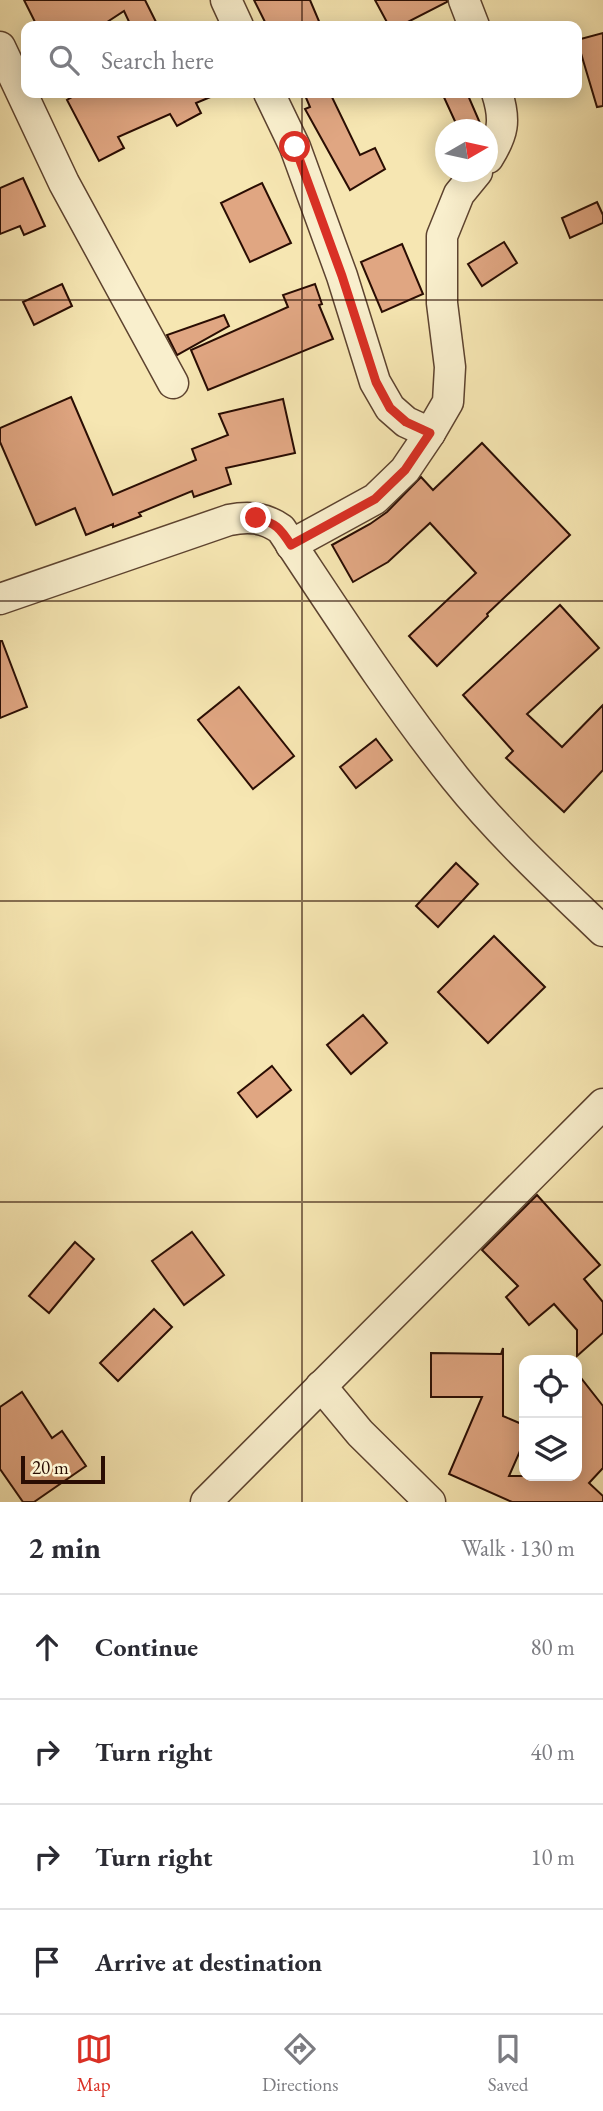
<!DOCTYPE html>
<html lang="en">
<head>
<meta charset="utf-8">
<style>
	body { margin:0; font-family:"EB Garamond",serif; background:#f2f2f3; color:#2b2b33 }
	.controls { position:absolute; right:21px; bottom:21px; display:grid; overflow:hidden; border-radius:14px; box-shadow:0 4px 18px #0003 }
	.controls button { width:63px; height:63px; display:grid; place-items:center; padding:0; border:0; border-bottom:2px solid #e1e1e2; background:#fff; color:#2b2b33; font:35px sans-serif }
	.compass { position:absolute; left:435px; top:119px; width:63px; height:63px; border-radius:50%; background:#fff; box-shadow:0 4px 18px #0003; rotate:81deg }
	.scale { position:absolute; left:21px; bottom:18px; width:84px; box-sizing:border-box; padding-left:7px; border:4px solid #2a0d03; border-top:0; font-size:19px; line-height:24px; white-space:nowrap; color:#2a0d03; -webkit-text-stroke:5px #f9efcd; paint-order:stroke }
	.stop { position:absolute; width:21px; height:21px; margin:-16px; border:5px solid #d93025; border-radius:50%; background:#fff }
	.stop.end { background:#d93025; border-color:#fff; box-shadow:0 2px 7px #0008 }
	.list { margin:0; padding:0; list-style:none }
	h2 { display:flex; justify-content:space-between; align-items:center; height:91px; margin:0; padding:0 28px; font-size:30px }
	h2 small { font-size:23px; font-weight:400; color:#7c7c81 }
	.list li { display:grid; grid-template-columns:46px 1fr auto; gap:21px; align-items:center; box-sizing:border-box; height:105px; padding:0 28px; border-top:2px solid #e1e1e2 }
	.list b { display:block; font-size:26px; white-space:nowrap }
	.list em { font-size:23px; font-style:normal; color:#7c7c81 }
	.icon { flex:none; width:38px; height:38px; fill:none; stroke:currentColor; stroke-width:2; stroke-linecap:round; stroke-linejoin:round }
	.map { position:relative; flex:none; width:603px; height:1502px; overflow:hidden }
	.search { position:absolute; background:#fff; box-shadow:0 4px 18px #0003; left:21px; right:21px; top:21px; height:77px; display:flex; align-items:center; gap:18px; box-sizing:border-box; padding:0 24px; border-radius:14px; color:#7c7c81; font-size:26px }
	.sheet { height:511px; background:#fff }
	nav { display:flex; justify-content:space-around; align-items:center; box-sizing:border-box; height:98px; border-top:2px solid #e1e1e2; background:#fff; font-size:19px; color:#7c7c81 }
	nav a { display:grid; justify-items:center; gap:4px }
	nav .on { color:#d93025 }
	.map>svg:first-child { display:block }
</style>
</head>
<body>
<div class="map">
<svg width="603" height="1502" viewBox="0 0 603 1502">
	<rect width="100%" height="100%" fill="#f6e6b2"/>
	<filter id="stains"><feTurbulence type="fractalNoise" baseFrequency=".00286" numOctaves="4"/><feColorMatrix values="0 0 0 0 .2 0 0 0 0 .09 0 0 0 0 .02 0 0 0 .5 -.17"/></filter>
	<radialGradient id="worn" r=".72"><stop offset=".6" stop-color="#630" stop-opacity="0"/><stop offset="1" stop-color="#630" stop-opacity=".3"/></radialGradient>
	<g fill="#e0a682" stroke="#2a0d03" stroke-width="2">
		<polygon points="24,0 145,0 158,26 131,26 124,11 101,26 37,26"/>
		<polygon points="254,0 310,0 321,26 267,26"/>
		<polygon points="375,0 447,0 447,2 400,26 389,26"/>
		<polygon points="603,33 603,106 597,107 577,40"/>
		<polygon points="79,93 220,93 196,103 201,113 177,126 170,114 118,137 124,148 99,161 67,100"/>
		<polygon points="304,93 330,93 360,155 375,148 385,169 350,190 305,109 310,107"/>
		<polygon points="442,93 467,93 483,130 459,130"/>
		<polygon points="23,178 45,226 24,235 20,226 0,234 0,188"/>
		<polygon points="262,183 291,243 250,262 221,203"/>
		<polygon points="597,202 603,215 603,223 570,238 562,218"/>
		<polygon points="504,242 517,263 482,286 468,264"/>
		<polygon points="402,244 423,294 382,312 361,262"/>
		<polygon points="62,284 72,306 34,325 23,302"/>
		<polygon points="315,284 322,304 319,305 333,339 208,390 191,350 288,307 283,295"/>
		<polygon points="224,315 229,326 177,355 167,335"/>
		<polygon points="71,397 113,495 196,460 192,449 228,435 219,414 283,399 295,453 226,468 231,484 194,497 192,491 139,513 141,516 113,527 113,524 86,535 75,508 36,525 0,442 0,428"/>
		<polygon points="482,443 570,535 487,614 488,616 437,666 409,636 476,573 430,523 388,562 353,582 332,545 370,524 387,512 421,477 433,490"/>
		<polygon points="560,605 599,648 527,714 562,747 603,705 603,770 564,812 506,758 513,751 463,695"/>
		<polygon points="0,641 2,641 27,707 0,718"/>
		<polygon points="239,687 294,756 253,789 198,720"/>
		<polygon points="376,739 392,760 356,788 340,767"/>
		<polygon points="456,863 478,884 438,927 416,906"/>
		<polygon points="494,936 545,987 488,1043 438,992"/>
		<polygon points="363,1015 387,1043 351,1074 327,1045"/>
		<polygon points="272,1066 291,1090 257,1117 238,1093"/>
		<polygon points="537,1195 600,1265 584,1279 603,1302 603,1333 577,1356 577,1330 554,1304 529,1325 506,1297 518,1286 482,1250"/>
		<polygon points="192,1232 224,1275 184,1305 152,1261"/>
		<polygon points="75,1242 94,1259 49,1313 29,1296"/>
		<polygon points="154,1309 172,1327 118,1381 100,1363"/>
		<polygon points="503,1348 503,1416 524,1425 524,1442 509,1476 577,1476 577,1373 603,1406 603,1468 589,1483 603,1496 603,1502 512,1502 449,1474 482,1397 431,1397 431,1353 501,1354"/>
		<polygon points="22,1392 52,1438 62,1431 86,1466 34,1502 23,1502 0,1469 0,1407"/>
	</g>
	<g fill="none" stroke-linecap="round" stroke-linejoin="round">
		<defs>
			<g id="minor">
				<polyline points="226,0 238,26"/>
				<polyline points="464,0 474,26"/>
				<polyline points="0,47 64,183 173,383"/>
				<polyline points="269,93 295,147 342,276 375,382 390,408 406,422 430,433"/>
				<path d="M488 158C503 134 506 121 497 93"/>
				<polyline points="291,545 375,499 405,470 430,433 448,402 450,367 442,303 442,236 459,194 477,172"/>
				<path d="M0 599 229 520C248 516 264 517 281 529 337 613 392 699 455 778 499 833 552 882 603 931"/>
				<polyline points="321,1386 360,1433 430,1502"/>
				<polyline points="206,1502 603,1104"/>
			</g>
		</defs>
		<use href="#minor" stroke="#5d432f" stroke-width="33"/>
		<use href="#minor" stroke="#f9efcd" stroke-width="30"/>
	</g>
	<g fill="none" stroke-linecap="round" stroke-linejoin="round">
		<path stroke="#d93025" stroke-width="9" d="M256 518C276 523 280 528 291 545L375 499 405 470 430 433 406 422 390 408 376 382 342 276 295 147"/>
	</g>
	<path fill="none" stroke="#2a0d03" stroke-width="2" stroke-opacity="0.55" d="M302 0V26M302 93V1502M0 300H603M0 601H603M0 901H603M0 1202H603"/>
	<rect width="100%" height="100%" filter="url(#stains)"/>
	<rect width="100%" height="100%" fill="url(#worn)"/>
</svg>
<div class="controls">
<button><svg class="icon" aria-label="locate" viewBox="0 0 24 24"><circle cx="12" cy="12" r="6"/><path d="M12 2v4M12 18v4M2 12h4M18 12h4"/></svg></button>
<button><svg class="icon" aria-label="layers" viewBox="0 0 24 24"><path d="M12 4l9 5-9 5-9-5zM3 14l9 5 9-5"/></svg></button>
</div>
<svg class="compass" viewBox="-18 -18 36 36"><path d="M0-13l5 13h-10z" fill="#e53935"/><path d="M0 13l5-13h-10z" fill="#7c7c81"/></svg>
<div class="scale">20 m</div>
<div class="stop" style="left:295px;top:147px"></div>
<div class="stop end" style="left:256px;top:518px"></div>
<div class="search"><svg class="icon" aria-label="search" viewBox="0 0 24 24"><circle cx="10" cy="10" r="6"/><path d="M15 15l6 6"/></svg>Search here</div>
</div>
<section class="sheet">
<h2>2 min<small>Walk · 130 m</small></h2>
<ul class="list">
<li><svg class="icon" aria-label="ahead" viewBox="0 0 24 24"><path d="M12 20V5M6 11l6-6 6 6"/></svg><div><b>Continue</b></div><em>80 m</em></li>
<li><svg class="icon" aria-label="right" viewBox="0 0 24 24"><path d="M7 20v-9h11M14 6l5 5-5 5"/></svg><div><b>Turn right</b></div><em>40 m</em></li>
<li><svg class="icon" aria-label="right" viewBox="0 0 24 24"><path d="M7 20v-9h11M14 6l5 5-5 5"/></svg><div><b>Turn right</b></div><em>10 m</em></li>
<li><svg class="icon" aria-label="arrive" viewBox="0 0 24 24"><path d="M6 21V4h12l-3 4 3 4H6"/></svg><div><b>Arrive at destination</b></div></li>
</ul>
</section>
<nav>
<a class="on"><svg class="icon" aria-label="map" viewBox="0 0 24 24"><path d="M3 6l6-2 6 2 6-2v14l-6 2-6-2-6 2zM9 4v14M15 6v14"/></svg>Map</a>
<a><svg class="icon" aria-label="directions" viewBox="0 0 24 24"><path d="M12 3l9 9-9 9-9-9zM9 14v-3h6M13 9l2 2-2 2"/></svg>Directions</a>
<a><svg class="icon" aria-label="saved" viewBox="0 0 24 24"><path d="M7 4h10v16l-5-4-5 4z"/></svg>Saved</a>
</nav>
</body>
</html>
